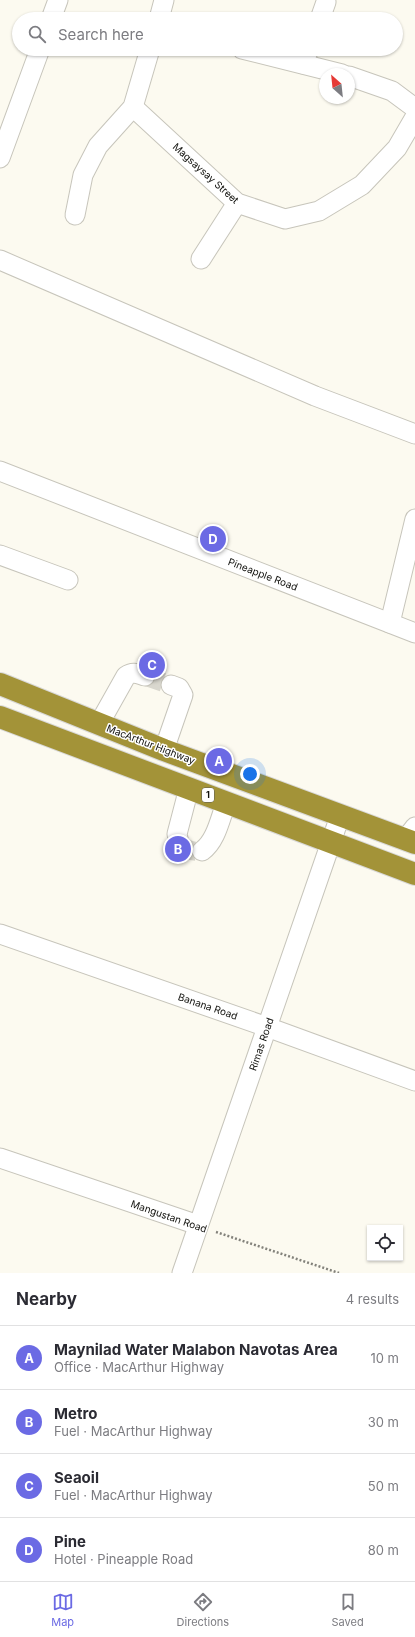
<!DOCTYPE html>
<html lang="en">
<head>
<meta charset="utf-8">
<style>
	body { margin:0; font-family:Inter,sans-serif; background:#f2f2f3; color:#2b2b33 }
	.controls { position:absolute; right:12px; bottom:12px; display:grid; overflow:hidden; border-radius:0px; box-shadow:0 1px 3px #0004 }
	.controls button { width:36px; height:36px; display:grid; place-items:center; padding:0; border:0; border-bottom:1px solid #e1e1e2; background:#fff; color:#2b2b33; font:20px sans-serif }
	.compass { position:absolute; left:319px; top:68px; width:36px; height:36px; border-radius:50%; background:#fff; box-shadow:0 1px 3px #0004; rotate:333deg }
	.you { position:absolute; left:250px; top:774px; width:14px; height:14px; margin:-10px; border:3px solid #fff; border-radius:50%; background:#1a73e8; box-shadow:0 0 0 6px #1a73e833 }
	.badge { display:grid; place-items:center; width:26px; height:26px; border-radius:50%; background:#6b6ae4; color:#fff; font-size:13px; font-weight:700 }
	.pin { position:absolute; translate:-50% -50%; border:2px solid #fff; box-shadow:0 1px 4px #0006 }
	.list { margin:0; padding:0; list-style:none }
	h2 { display:flex; justify-content:space-between; align-items:center; height:52px; margin:0; padding:0 16px; font-size:17px }
	h2 small { font-size:13px; font-weight:400; color:#7c7c81 }
	.list li { display:grid; grid-template-columns:26px 1fr auto; gap:12px; align-items:center; box-sizing:border-box; height:64px; padding:0 16px; border-top:1px solid #e1e1e2 }
	.list b { display:block; font-size:15px; white-space:nowrap }
	.list p { margin:0; font-size:13px; white-space:nowrap; color:#7c7c81 }
	.list em { font-size:13px; font-style:normal; color:#7c7c81 }
	.icon { flex:none; width:22px; height:22px; fill:none; stroke:currentColor; stroke-width:2; stroke-linecap:round; stroke-linejoin:round }
	.map { position:relative; flex:none; width:415px; height:1273px; overflow:hidden }
	.search { position:absolute; background:#fff; box-shadow:0 1px 3px #0004; left:12px; right:12px; top:12px; height:44px; display:flex; align-items:center; gap:10px; box-sizing:border-box; padding:0 14px; border-radius:22px; color:#7c7c81; font-size:15px }
	.sheet { height:308px; background:#fff }
	nav { display:flex; justify-content:space-around; align-items:center; box-sizing:border-box; height:56px; border-top:1px solid #e1e1e2; background:#fff; font-size:11px; color:#7c7c81 }
	nav a { display:grid; justify-items:center; gap:2px }
	nav .on { color:#6b6ae4 }
	.map>svg:first-child { display:block }
</style>
</head>
<body>
<div class="map">
<svg width="415" height="1273" viewBox="0 0 415 1273">
	<rect width="100%" height="100%" fill="#fcfaf0"/>
	<g fill="none" stroke-linecap="round" stroke-linejoin="round">
		<g stroke="#d9d7ce" stroke-width="19" stroke-dasharray="19 10" stroke-linecap="butt">
			<polyline points="145,676 171,685"/>
			<path d="M179 843C186 850 191 852 202 851"/>
		</g>
		<defs>
			<g id="minor">
				<polyline points="51,19 58,0"/>
				<polyline points="159,19 164,0"/>
				<polyline points="320,19 326,2"/>
				<polyline points="242,49 342,74"/>
				<polyline points="303,64 309,49"/>
				<polyline points="349,76 392,91 415,108"/>
				<polyline points="133,107 237,203 285,219 319,211 362,185 397,148 415,117"/>
				<polyline points="0,158 40,49"/>
				<polyline points="75,215 83,175 98,146 133,107 150,49"/>
				<polyline points="201,259 237,203"/>
				<polyline points="0,260 315,396 415,434"/>
				<polyline points="0,471 415,633"/>
				<polyline points="0,555 68,580"/>
				<polyline points="390,623 415,519"/>
				<path d="M99 724 126 676C133 671 138 674 145 676"/>
				<polyline points="164,750 183,695 179,688 171,685"/>
				<polyline points="405,840 415,827"/>
				<polyline points="179,843 177,834 189,788"/>
				<path d="M202 851C216 841 220 819 226 803"/>
				<polyline points="0,934 267,1027 415,1081"/>
				<polyline points="0,1158 198,1225"/>
				<polyline points="182,1273 340,816"/>
			</g>
			<g id="highway">
				<polyline points="0,684 164,750 415,843"/>
				<polyline points="0,717 415,874"/>
			</g>
		</defs>
		<use href="#minor" stroke="#c7c5bb" stroke-width="21"/>
		<use href="#highway" stroke="#d9d9d8" stroke-width="24"/>
		<polyline stroke="#83827b" stroke-width="2.5" stroke-dasharray="2 2" stroke-linecap="butt" points="216,1232 339,1273"/>
		<use href="#minor" stroke="#fff" stroke-width="19"/>
		<use href="#highway" stroke="#a39338" stroke-width="22"/>
	</g>
	<g text-anchor="middle" stroke-width="3" stroke-linejoin="round" paint-order="stroke">
		<rect fill="#fff" stroke="#585856" stroke-width="1" x="202" y="788" width="12" height="14" rx="3"/>
		<g font-size="9" font-weight="bold" fill="#11110d">
			<text x="208" y="798">1</text>
		</g>
		<g font-size="10" fill="#11110d" stroke="#fff">
			<text transform="translate(206 173) rotate(42)" y="4">Magsaysay Street</text>
			<text transform="translate(263 574) rotate(21)" y="4">Pineapple Road</text>
			<text transform="translate(151 744) rotate(21)" y="4">MacArthur Highway</text>
			<text transform="translate(208 1006) rotate(19)" y="4">Banana Road</text>
			<text transform="translate(261 1044) rotate(-71)" y="4">Rimas Road</text>
			<text transform="translate(169 1216) rotate(19)" y="4">Mangustan Road</text>
		</g>
	</g>
</svg>
<div class="controls">
<button><svg class="icon" aria-label="locate" viewBox="0 0 24 24"><circle cx="12" cy="12" r="6"/><path d="M12 2v4M12 18v4M2 12h4M18 12h4"/></svg></button>
</div>
<svg class="compass" viewBox="-18 -18 36 36"><path d="M0-13l5 13h-10z" fill="#e53935"/><path d="M0 13l5-13h-10z" fill="#7c7c81"/></svg>
<div class="you"></div>
<div class="pin badge" style="left:219px;top:761px">A</div>
<div class="pin badge" style="left:178px;top:849px">B</div>
<div class="pin badge" style="left:152px;top:665px">C</div>
<div class="pin badge" style="left:213px;top:539px">D</div>
<div class="search"><svg class="icon" aria-label="search" viewBox="0 0 24 24"><circle cx="10" cy="10" r="6"/><path d="M15 15l6 6"/></svg>Search here</div>
</div>
<section class="sheet">
<h2>Nearby<small>4 results</small></h2>
<ul class="list">
<li><span class="badge">A</span><div><b>Maynilad Water Malabon Navotas Area</b><p>Office · MacArthur Highway</p></div><em>10 m</em></li>
<li><span class="badge">B</span><div><b>Metro</b><p>Fuel · MacArthur Highway</p></div><em>30 m</em></li>
<li><span class="badge">C</span><div><b>Seaoil</b><p>Fuel · MacArthur Highway</p></div><em>50 m</em></li>
<li><span class="badge">D</span><div><b>Pine</b><p>Hotel · Pineapple Road</p></div><em>80 m</em></li>
</ul>
</section>
<nav>
<a class="on"><svg class="icon" aria-label="map" viewBox="0 0 24 24"><path d="M3 6l6-2 6 2 6-2v14l-6 2-6-2-6 2zM9 4v14M15 6v14"/></svg>Map</a>
<a><svg class="icon" aria-label="directions" viewBox="0 0 24 24"><path d="M12 3l9 9-9 9-9-9zM9 14v-3h6M13 9l2 2-2 2"/></svg>Directions</a>
<a><svg class="icon" aria-label="saved" viewBox="0 0 24 24"><path d="M7 4h10v16l-5-4-5 4z"/></svg>Saved</a>
</nav>
</body>
</html>
